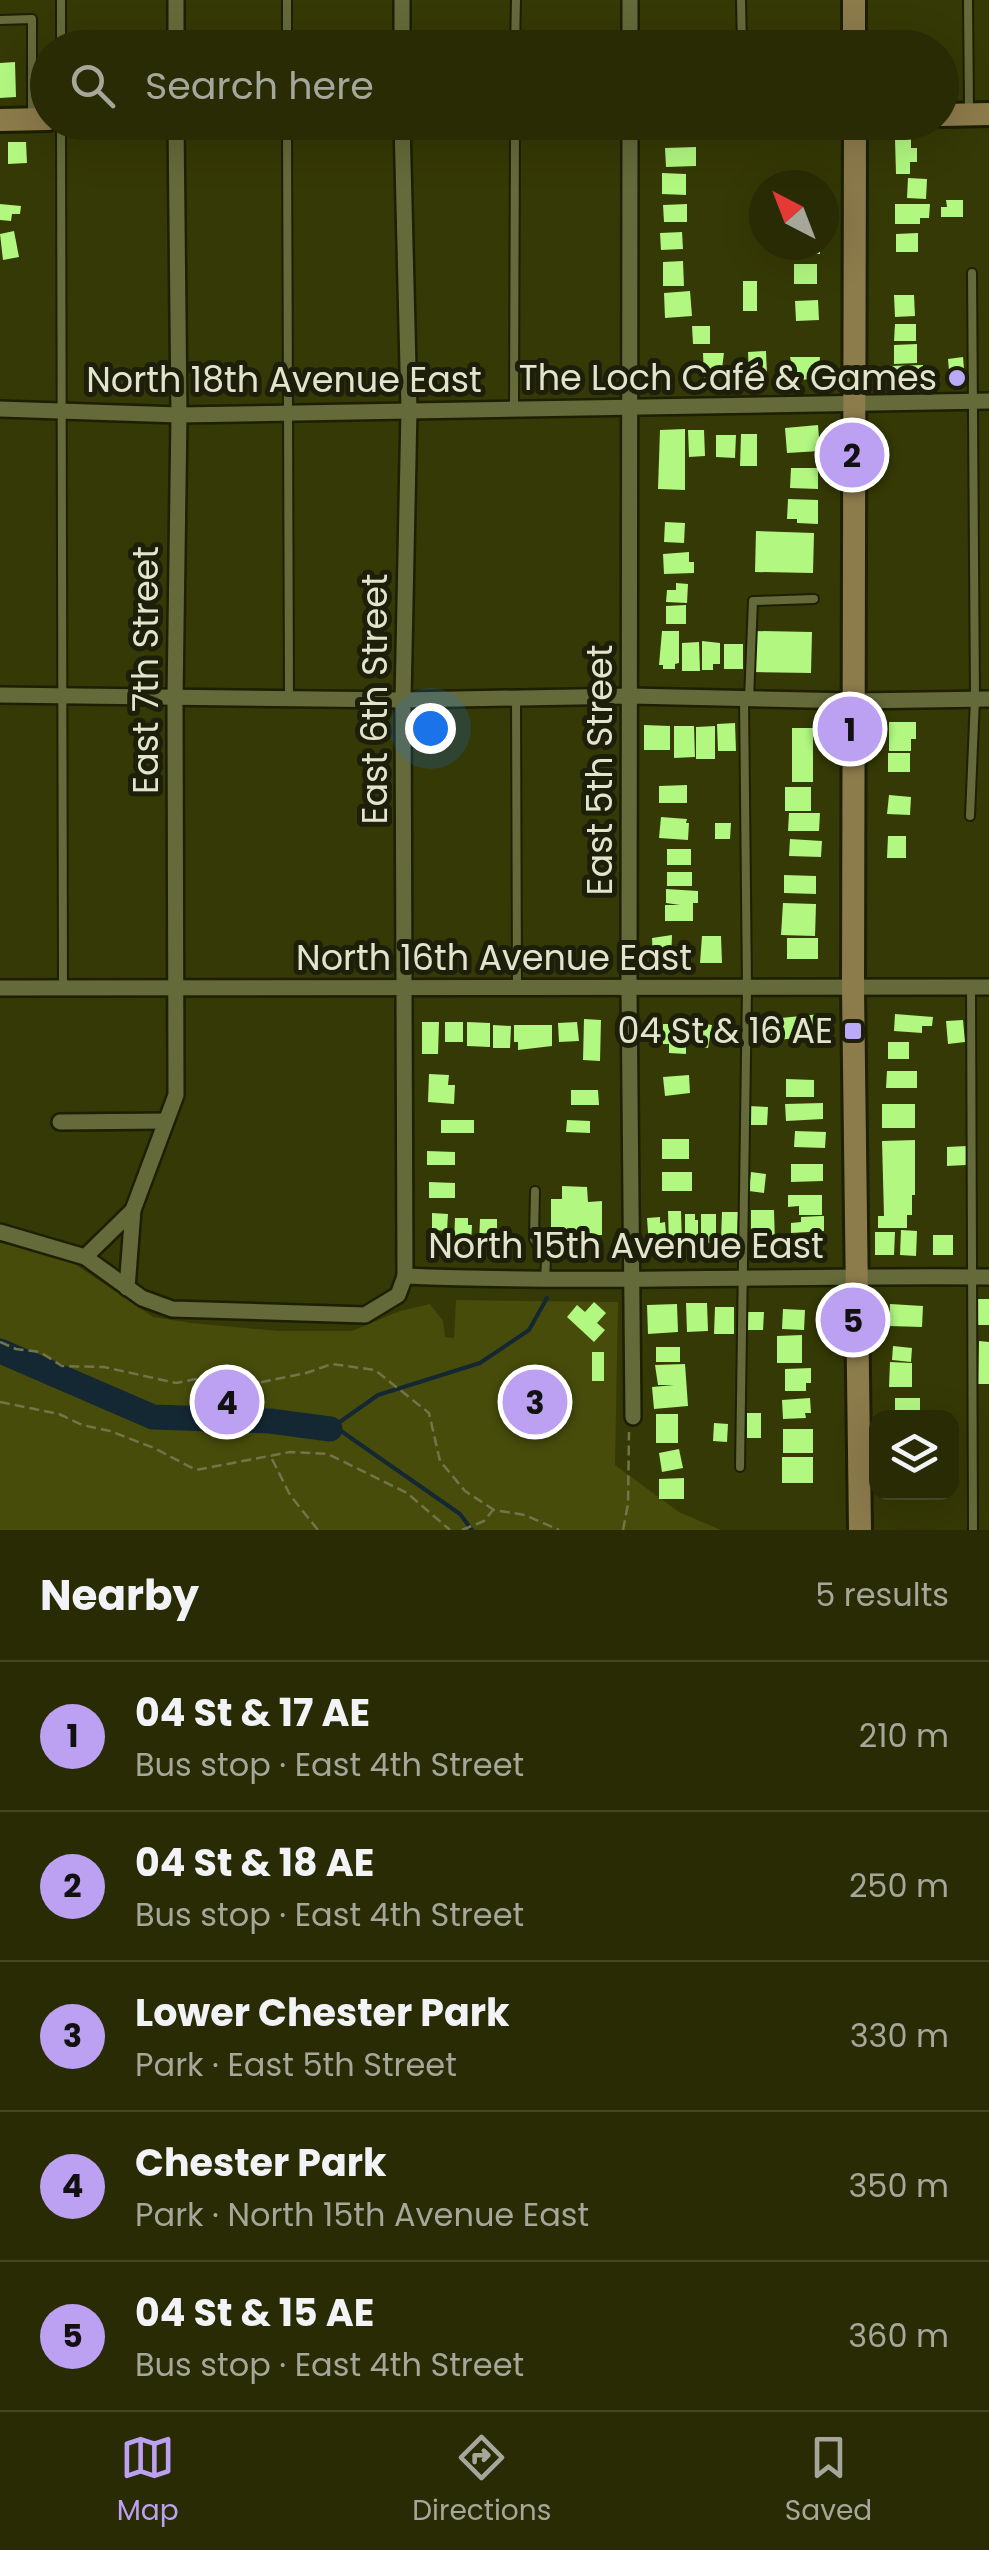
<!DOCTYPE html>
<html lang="en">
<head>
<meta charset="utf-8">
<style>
	body { margin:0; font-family:Poppins,sans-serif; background:#343713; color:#f1f3f6 }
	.controls { position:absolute; right:30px; bottom:30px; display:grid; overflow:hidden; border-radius:20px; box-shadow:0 10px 40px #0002 }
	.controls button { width:90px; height:90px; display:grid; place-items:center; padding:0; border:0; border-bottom:2px solid #444726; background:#282b04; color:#f1f3f6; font:50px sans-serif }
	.compass { position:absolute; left:749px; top:170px; width:90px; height:90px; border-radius:50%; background:#282b04; box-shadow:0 10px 40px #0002; rotate:318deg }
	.you { position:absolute; left:430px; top:728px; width:35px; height:35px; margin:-25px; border:8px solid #fff; border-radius:50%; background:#1a73e8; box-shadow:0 0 0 15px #1a73e833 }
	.badge { display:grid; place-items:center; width:65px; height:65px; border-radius:50%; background:#bca0f2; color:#111; font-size:32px; font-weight:700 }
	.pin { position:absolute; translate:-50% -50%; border:5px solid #fff; box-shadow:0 2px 10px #0006 }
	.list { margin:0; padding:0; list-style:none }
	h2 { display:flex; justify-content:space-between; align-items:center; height:130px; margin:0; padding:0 40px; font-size:42px }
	h2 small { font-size:32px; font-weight:400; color:#a5a79a }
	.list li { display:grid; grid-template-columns:65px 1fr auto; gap:30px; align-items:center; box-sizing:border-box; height:150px; padding:0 40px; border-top:2px solid #444726 }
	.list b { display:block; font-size:38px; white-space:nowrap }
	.list p { margin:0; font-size:32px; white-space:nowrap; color:#a5a79a }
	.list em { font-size:32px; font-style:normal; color:#a5a79a }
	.icon { flex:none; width:55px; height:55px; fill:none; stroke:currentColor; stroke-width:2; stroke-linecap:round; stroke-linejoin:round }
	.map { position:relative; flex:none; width:989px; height:1530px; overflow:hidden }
	.search { position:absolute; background:#282b04; box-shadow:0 10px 40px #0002; left:30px; right:30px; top:30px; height:110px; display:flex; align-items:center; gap:25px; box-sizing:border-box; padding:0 35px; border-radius:55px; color:#a5a79a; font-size:38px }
	.sheet { height:880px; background:#282b04 }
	nav { display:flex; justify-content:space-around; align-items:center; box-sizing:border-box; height:140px; border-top:2px solid #444726; background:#282b04; font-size:28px; color:#a5a79a }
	nav a { display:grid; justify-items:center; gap:5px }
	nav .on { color:#bca0f2 }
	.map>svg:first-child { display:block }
</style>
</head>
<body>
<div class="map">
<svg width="989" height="1530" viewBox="0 0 989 1530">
	<rect width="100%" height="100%" fill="#353905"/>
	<polygon fill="#474c0b" points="0,1239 69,1260 153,1317 191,1323 279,1331 352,1331 400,1311 430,1304 443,1321 445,1337 454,1338 456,1300 618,1302 615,1465 679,1512 721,1530 0,1530"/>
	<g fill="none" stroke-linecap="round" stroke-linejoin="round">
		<g stroke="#142833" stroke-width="4">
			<polyline points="330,1429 378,1395 480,1363 529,1330 547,1298"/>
			<polyline points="330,1429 341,1431 460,1514 472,1530"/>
		</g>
		<polyline stroke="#142833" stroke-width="25" points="0,1351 153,1417 270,1421 330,1429"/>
	</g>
	<g fill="#b1f780">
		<polygon points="15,62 16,97 0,98 0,63"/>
		<polygon points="895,139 911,139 911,148 917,148 917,162 910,162 910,174 896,174"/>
		<polygon points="8,142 26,142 27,163 8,164"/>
		<polygon points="696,147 696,166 666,167 665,148"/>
		<polygon points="662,173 686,174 686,195 662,194"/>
		<polygon points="908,178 927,179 926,199 907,198"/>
		<polygon points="946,200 963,200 963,217 941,217 941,207 947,207"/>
		<polygon points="0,204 21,206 20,214 12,214 11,221 0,220"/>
		<polygon points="687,204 687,222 664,222 663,205"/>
		<polygon points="895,204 930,204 929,218 920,218 920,224 895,224"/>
		<polygon points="14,231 19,257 3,260 0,234"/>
		<polygon points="682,232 683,249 661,250 660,233"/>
		<polygon points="918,233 918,252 896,252 896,234"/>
		<rect x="787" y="245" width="33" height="9"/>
		<polygon points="683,261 684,286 663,286 663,262"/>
		<rect x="794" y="264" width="23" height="20"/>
		<rect x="743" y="281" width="14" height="30"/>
		<polygon points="690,291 692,316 665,318 664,293"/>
		<polygon points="894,295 914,295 915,316 895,317"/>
		<polygon points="818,300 819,320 796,321 795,301"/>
		<polygon points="895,324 916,324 916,341 894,341"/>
		<polygon points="692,326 710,326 710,344 693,344"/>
		<polygon points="917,344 917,363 894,364 894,345"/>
		<polygon points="766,351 767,376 749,376 748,352"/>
		<polygon points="703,353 724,353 721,376 714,374 714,380 704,380"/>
		<polygon points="790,357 820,357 819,375 816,379 795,380"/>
		<polygon points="963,357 965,381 950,383 948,359"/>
		<polygon points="923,365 923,377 917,377 916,384 889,384 889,366"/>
		<polygon points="818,425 820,451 787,453 785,428"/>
		<polygon points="685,429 685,490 658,489 660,430"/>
		<polygon points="688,430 704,430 705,456 689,457"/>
		<polygon points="741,434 757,434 757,466 740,466"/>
		<polygon points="716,435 736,435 735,458 716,457"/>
		<polygon points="791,468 818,468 818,489 790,488"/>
		<polygon points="788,499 818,500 818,524 797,523 797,519 787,519"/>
		<polygon points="665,522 685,523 684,543 664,542"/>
		<polygon points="756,531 814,533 813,573 755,572"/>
		<polygon points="689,552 689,562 694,562 694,573 664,574 663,554"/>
		<polygon points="676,583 688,584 687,603 666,602 667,590 676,590"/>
		<polygon points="686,605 686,624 666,624 666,606"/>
		<polygon points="662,631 679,631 679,663 675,664 675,669 663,669 663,665 659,665"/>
		<polygon points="755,631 812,632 811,673 754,672"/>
		<polygon points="702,641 720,643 720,664 713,664 713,670 702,670"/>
		<polygon points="699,642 700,671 682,671 682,643"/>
		<rect x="724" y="644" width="19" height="25"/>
		<polygon points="889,722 916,722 916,739 911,739 911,751 889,751"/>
		<polygon points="735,723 736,751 718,751 717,724"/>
		<polygon points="644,725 670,726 670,750 644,750"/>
		<polygon points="674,726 694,726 695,757 674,758"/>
		<polygon points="715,726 715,759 696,759 696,727"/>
		<rect x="792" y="728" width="21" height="54"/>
		<rect x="888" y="753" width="22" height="19"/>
		<polygon points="687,785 687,803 659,803 659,786"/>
		<rect x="785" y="787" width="26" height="24"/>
		<polygon points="889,795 911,797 910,815 887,814"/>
		<polygon points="789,813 820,813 819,831 788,831"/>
		<polygon points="661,817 687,819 686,823 689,823 688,840 659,838"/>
		<polygon points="715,823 731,823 730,839 715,839"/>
		<polygon points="888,836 906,836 906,858 887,858"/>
		<polygon points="790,839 822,841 821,857 789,856"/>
		<rect x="667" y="849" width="24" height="16"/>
		<rect x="667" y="872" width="25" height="14"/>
		<polygon points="784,875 816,876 816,894 784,893"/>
		<polygon points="666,889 698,891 698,903 693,903 693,921 665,921 665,905 680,905 666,903"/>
		<polygon points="783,903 816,904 815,936 781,935"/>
		<polygon points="672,935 671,961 653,963 652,938"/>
		<polygon points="702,936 721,936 722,963 700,963"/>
		<rect x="787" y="938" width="31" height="21"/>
		<polygon points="821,1014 823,1035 769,1041 767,1025 781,1024 781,1018"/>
		<polygon points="895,1014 933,1017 932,1026 922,1026 922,1033 894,1031"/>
		<polygon points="584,1019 601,1020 600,1061 583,1060"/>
		<polygon points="963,1020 965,1042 948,1044 946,1021"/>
		<polygon points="422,1022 439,1022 438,1054 422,1054"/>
		<rect x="445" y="1022" width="18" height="20"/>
		<polygon points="467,1022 490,1023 490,1047 467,1046"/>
		<polygon points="577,1022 579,1041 559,1042 558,1023"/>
		<polygon points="697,1023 712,1025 708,1048 693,1045"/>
		<polygon points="663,1024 686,1024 686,1054 669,1053 669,1044 663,1044"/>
		<polygon points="493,1025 511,1026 510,1048 493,1048"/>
		<polygon points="514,1025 552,1025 552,1046 518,1050 518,1042 514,1042"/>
		<rect x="888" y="1042" width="21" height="17"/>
		<polygon points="887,1071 917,1071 917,1088 886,1088"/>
		<polygon points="429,1074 449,1075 448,1085 455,1085 454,1104 428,1102"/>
		<polygon points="689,1075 690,1093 665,1096 663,1077"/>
		<polygon points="786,1079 814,1080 814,1097 786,1097"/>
		<polygon points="571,1090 598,1090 599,1105 571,1105"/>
		<polygon points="823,1103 823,1119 786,1121 785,1104"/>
		<rect x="882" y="1104" width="33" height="24"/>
		<polygon points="748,1106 768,1107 767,1125 748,1125"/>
		<rect x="441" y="1120" width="33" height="13"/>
		<polygon points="567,1120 590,1121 590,1133 566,1132"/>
		<polygon points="795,1131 826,1132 825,1148 794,1147"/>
		<rect x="662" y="1139" width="27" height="20"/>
		<polygon points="915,1140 915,1195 912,1195 912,1215 907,1215 907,1228 878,1228 878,1216 884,1216 882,1141"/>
		<polygon points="966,1146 966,1165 947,1166 947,1147"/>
		<polygon points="427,1151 455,1152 455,1165 427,1165"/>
		<polygon points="791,1164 823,1164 823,1181 791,1182"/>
		<rect x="662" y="1172" width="30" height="19"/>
		<polygon points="751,1172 766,1174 764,1193 749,1191"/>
		<polygon points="429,1182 455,1183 455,1198 429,1198"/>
		<polygon points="562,1186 587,1187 588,1202 602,1201 602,1235 595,1235 595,1239 560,1239 560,1232 551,1232 551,1199 562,1199"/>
		<polygon points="788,1195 822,1195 822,1215 799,1215 799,1206 788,1207"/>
		<polygon points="751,1210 774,1210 775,1244 751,1244"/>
		<polygon points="668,1211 681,1211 682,1244 669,1245"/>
		<polygon points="722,1212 738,1212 737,1241 721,1240"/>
		<polygon points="432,1213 448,1214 447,1231 432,1230"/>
		<polygon points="685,1214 695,1214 695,1220 698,1220 698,1246 685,1246"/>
		<rect x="701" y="1214" width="15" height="29"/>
		<polygon points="821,1216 824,1216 824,1231 791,1233 791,1223 801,1222 801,1217"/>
		<polygon points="660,1217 660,1223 665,1222 667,1245 649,1246 647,1218"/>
		<polygon points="455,1218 468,1218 468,1225 472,1225 471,1245 454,1244"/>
		<polygon points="480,1219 497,1219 497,1246 479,1245"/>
		<polygon points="901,1230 917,1231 916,1256 900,1255"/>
		<polygon points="875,1232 895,1232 894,1255 875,1255"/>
		<rect x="933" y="1235" width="20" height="20"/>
		<rect x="976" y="1299" width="13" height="26"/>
		<polygon points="594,1302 606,1313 597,1323 605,1330 594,1342 567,1317 577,1305 585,1312"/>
		<polygon points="686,1303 707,1303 708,1331 687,1332"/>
		<polygon points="677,1304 678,1332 648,1334 647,1305"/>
		<polygon points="890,1304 923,1306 922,1327 889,1326"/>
		<polygon points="715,1307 734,1307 734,1334 714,1334"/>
		<polygon points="783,1309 805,1310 804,1330 782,1329"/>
		<polygon points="747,1312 764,1312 763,1330 747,1330"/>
		<polygon points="802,1335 802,1363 777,1363 777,1336"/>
		<polygon points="979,1341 989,1342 989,1384 978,1384"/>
		<polygon points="893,1346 912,1348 911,1362 892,1360"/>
		<rect x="656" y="1347" width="24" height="15"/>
		<rect x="592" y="1352" width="12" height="29"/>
		<polygon points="890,1362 912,1363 912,1387 889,1387"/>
		<polygon points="685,1364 688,1406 654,1409 652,1387 674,1385 658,1385 655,1365"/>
		<polygon points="811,1368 811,1383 806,1383 806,1391 785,1391 785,1369"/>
		<polygon points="810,1398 811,1413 805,1413 806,1418 783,1419 782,1400"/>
		<rect x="895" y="1398" width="25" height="20"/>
		<rect x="747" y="1413" width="14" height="25"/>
		<rect x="656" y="1414" width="22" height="29"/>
		<polygon points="714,1423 728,1424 727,1442 713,1441"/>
		<rect x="783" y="1429" width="30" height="24"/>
		<polygon points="679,1449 683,1468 662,1472 659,1453"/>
		<rect x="782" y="1457" width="31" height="26"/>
		<polygon points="684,1478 684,1499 659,1499 659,1479"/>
	</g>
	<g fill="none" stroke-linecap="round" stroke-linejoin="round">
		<defs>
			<g id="lane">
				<polyline points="61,0 61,48"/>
				<polyline points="287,0 287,48"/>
				<polyline points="741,0 742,48"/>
				<polyline points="968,0 969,110"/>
				<polyline points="0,20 32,19 32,118"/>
				<polyline points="515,48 516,0"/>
				<polyline points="61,122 63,986"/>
				<polyline points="287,122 289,699"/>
				<polyline points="514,408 515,122"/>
				<polyline points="516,698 517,988"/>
				<polyline points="749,699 753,601 814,599"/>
				<polyline points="970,816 975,699 972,273"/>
				<polyline points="971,987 973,1530"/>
				<polyline points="535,1191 534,1239 546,1260 545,1279"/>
				<polyline points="740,1467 747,987 744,699"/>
			</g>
			<g id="street">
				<polyline points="402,0 402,48"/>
				<polyline points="176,48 176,0"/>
				<polyline points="630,48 630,0"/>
				<polyline points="402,122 409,409 403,700 405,1276"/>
				<polyline points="630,122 629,987 633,1417"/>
				<polyline points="0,409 179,415 989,401"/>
				<polyline points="0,695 403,700 631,696 854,701 989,699"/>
				<polyline points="0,988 989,987"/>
				<polyline points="60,1122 166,1121"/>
				<path d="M0 1232 85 1257 142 1298 172 1309 365 1315 398 1295 405 1276C600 1284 794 1275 989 1277"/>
				<polyline points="85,1257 133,1210"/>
				<polyline points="127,1288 133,1210 176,1095 175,698 179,415 176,122"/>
			</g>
			<g id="secondary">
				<polyline points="854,0 854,48"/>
				<polyline points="942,115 989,114"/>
				<polyline points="0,120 48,119"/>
				<polyline points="855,122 853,988 860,1530"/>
			</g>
		</defs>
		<use href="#lane" stroke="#1d1f00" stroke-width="12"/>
		<use href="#street" stroke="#1d1f00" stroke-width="20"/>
		<use href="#secondary" stroke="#1d1f00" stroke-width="28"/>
		<g stroke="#71754a" stroke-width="2.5" stroke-dasharray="10 5" stroke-linecap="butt">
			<polyline points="0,1342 16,1349 40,1352 62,1366 104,1367 176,1383 201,1378 243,1386 306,1373 332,1364 375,1370 429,1413 440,1461 465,1491 494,1510 525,1515 559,1530"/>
			<polyline points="0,1402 59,1414 82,1425 110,1431 154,1448 196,1470 290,1452 328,1454 407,1493 450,1530"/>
			<polyline points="272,1459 290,1495 318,1530"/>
			<polyline points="462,1530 484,1521 493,1510"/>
			<polyline points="623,1530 628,1504 629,1432"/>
		</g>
		<use href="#lane" stroke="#646a39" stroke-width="8"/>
		<use href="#street" stroke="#646a39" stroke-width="15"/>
		<use href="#secondary" stroke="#8c7b4b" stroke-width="22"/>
	</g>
	<g fill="#bbaaf6" stroke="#1d1f0a" stroke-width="4">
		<circle cx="957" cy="378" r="10"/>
		<rect x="843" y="1021" width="20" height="20" rx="5"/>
	</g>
	<g text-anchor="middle" stroke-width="10" stroke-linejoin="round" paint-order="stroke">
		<g font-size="35" fill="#e1e5cb" stroke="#1d1f0a" text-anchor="end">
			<text x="937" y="390">The Loch Café &amp; Games</text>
			<text x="833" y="1043">04 St &amp; 16 AE</text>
		</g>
		<g font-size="35" fill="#e1e5cb" stroke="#1d1f0a">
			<text x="284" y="392">North 18th Avenue East</text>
			<text transform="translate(146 670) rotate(-90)" y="12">East 7th Street</text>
			<text transform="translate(375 699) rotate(-90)" y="12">East 6th Street</text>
			<text transform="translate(600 770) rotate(-90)" y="12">East 5th Street</text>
			<text x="494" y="970">North 16th Avenue East</text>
			<text x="626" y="1258">North 15th Avenue East</text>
		</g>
	</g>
</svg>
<div class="controls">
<button><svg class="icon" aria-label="layers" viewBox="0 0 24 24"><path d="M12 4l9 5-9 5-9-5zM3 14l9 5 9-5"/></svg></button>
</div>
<svg class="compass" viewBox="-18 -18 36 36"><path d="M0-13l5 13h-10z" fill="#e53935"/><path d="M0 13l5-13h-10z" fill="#a5a79a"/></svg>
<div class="you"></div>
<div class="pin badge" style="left:850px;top:729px">1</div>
<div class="pin badge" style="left:852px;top:455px">2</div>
<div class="pin badge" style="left:535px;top:1402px">3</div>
<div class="pin badge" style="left:227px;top:1402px">4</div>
<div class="pin badge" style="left:853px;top:1320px">5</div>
<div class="search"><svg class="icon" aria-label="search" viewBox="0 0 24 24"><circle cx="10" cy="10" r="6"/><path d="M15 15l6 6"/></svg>Search here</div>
</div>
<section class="sheet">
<h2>Nearby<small>5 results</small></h2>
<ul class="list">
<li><span class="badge">1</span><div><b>04 St &amp; 17 AE</b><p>Bus stop · East 4th Street</p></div><em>210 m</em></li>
<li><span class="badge">2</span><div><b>04 St &amp; 18 AE</b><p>Bus stop · East 4th Street</p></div><em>250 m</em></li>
<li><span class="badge">3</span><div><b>Lower Chester Park</b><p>Park · East 5th Street</p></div><em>330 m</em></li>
<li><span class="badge">4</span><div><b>Chester Park</b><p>Park · North 15th Avenue East</p></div><em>350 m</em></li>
<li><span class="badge">5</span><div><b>04 St &amp; 15 AE</b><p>Bus stop · East 4th Street</p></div><em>360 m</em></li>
</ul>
</section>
<nav>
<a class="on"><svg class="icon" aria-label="map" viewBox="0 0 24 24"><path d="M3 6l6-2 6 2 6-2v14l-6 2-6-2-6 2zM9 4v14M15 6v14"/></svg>Map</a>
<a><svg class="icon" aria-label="directions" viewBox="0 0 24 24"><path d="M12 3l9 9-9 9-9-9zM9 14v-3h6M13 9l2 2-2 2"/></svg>Directions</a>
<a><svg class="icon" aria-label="saved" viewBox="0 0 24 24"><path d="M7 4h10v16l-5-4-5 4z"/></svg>Saved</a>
</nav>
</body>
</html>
